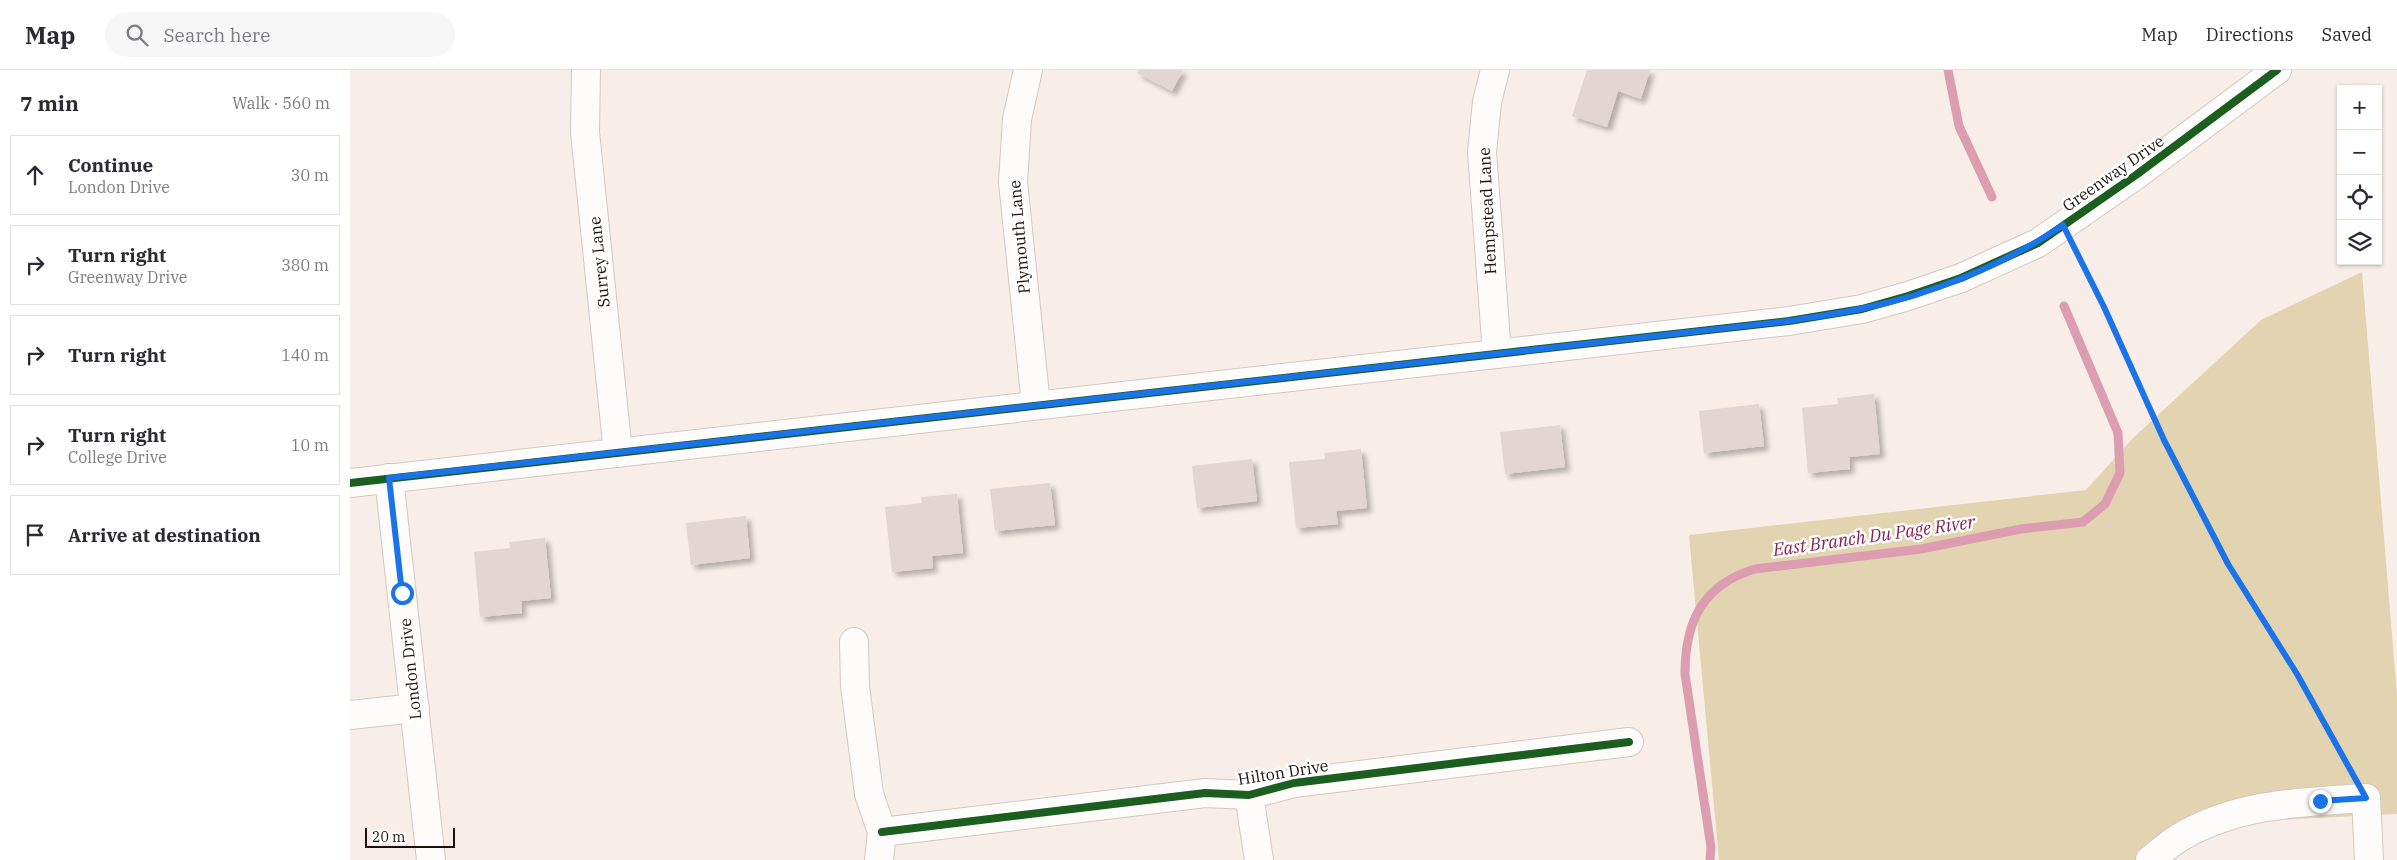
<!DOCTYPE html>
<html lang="en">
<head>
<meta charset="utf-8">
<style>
	body { margin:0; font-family:"IBM Plex Serif",serif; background:#f7f7f7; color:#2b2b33 }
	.controls { position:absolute; right:15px; top:15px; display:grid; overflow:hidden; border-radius:0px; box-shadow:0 1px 4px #0004 }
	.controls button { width:45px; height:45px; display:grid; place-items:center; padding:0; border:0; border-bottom:1px solid #e1e1e2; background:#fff; color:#2b2b33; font:25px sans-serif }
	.scale { position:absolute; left:15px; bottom:12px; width:90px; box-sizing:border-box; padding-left:5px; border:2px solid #1b100a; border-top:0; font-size:14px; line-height:18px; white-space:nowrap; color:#1b100a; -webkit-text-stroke:4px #fff; paint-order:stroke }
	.stop { position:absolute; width:15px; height:15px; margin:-11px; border:4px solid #1a73e8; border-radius:50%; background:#fff }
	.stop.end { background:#1a73e8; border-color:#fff; box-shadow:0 1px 5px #0008 }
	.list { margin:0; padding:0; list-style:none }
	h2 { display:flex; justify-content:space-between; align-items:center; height:65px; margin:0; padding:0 20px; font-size:21px }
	h2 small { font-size:16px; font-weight:400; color:#7c7c81 }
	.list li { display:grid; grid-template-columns:32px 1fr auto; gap:15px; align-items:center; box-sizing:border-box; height:80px; margin:0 10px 10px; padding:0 10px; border:1px solid #e1e1e2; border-radius:0px }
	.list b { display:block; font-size:19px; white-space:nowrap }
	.list p { margin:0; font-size:16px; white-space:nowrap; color:#7c7c81 }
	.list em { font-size:16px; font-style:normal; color:#7c7c81 }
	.icon { flex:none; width:28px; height:28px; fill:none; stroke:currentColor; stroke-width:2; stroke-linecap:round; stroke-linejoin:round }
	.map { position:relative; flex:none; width:2047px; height:790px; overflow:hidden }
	header { display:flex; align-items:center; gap:30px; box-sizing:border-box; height:70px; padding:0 25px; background:#fff; border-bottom:1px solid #e1e1e2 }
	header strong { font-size:24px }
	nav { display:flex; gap:28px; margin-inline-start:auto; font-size:18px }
	.search { width:350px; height:45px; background:#f7f7f7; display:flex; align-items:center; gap:12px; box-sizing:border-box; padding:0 18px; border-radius:28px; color:#7c7c81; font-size:19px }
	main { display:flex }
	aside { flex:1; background:#fff }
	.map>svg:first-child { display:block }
</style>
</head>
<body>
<header>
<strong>Map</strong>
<div class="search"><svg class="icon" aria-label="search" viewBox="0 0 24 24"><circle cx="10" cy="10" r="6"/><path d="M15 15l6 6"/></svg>Search here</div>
<nav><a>Map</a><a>Directions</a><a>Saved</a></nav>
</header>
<main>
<aside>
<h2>7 min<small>Walk · 560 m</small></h2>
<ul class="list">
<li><svg class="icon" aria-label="ahead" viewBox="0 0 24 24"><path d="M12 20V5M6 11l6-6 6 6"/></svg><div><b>Continue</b><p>London Drive</p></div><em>30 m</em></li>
<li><svg class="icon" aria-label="right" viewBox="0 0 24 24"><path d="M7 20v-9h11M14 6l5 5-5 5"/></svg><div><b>Turn right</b><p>Greenway Drive</p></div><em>380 m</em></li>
<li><svg class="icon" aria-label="right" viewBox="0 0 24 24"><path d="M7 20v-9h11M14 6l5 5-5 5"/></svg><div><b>Turn right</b></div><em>140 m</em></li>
<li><svg class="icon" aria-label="right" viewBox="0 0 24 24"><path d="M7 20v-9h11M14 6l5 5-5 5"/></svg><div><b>Turn right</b><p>College Drive</p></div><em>10 m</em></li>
<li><svg class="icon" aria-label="arrive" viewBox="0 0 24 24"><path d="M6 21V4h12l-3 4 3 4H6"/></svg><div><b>Arrive at destination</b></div></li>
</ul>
</aside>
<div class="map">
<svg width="2047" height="790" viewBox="0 0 2047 790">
	<defs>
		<filter id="shadow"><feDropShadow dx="4.5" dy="4.5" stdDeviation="2.5" flood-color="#0004"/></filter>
	</defs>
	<rect width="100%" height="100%" fill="#f8ede7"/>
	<polygon fill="#e2d4b0" points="2012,202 2047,625 2047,744 1907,751 1857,768 1818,790 1369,790 1339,465 1736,420 1782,369 1911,250"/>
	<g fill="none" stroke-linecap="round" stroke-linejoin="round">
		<g stroke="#dc9db0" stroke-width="9">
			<polyline points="1598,0 1609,56 1642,127"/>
			<path d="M1360 790 1361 777 1335 604C1335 552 1352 515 1405 499L1571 479 1671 459 1733 452 1755 434 1770 403 1768 363 1714 236"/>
		</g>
	</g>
	<g fill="#e2d5d2" filter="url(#shadow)">
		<polygon points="789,0 833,0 822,21 787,3"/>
		<polygon points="1237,0 1300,0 1291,29 1268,21 1257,57 1222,46"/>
		<polygon points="1524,324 1530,384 1499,387 1500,399 1458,403 1452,338 1488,334 1487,328"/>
		<polygon points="1409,334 1414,376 1354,383 1349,341"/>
		<polygon points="1210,355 1215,397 1155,404 1150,362"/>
		<polygon points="1011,379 1017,438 986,441 988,454 946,458 939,392 975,389 974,383"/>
		<polygon points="902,389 907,431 847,438 842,396"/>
		<polygon points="700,413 705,455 645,461 640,419"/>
		<polygon points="607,424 613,483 582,486 583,498 542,502 535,437 572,433 571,427"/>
		<polygon points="396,446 400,488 341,495 336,453"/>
		<polygon points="195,468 201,528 171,531 172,543 130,547 124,482 160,478 159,472"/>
	</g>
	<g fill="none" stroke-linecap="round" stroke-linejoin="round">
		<defs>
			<g id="street">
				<polyline points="236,0 235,62 268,383"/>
				<polyline points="678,0 667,49 663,112 686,335"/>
				<polyline points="1145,0 1137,32 1132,82 1147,284"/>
				<polyline points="39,408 81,790"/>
				<polyline points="0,413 1439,251 1512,239 1558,226 1611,208 1688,173 1786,105 1927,0"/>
				<polyline points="504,572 505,616 519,724 532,762 529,790"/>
				<polyline points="0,645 65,638"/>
				<polyline points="899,725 909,790"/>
				<polyline points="532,762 855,723 899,725 944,713 1279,672"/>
				<path d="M1800 790C1811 782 1822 771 1834 765 1891 733 1953 732 2016 728L2019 790"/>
			</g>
		</defs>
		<use href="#street" stroke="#d3c8c2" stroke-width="30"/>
		<polyline stroke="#d2cecc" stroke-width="3" stroke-dasharray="1 4" stroke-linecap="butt" points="1726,181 1755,237 1815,370 1878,494 1947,604 2000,699"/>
		<use href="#street" stroke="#fefcfb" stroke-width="28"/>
		<defs>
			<g id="cycleway">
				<polyline points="0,413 1439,251 1512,239 1558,226 1611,208 1688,173 1786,105 1927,0"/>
				<polyline points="532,762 855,723 899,725 944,713 1279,672"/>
			</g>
		</defs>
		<use href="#cycleway" stroke="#fff" stroke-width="11"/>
		<use href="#cycleway" stroke="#1b5e20" stroke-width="8"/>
	</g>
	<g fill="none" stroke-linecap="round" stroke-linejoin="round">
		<path stroke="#1a73e8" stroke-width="6" d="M52 523 39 408 1439 251C1463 247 1487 244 1510 239 1578 226 1656 194 1713 155L1754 237 1814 370 1878 494 1947 604 2016 728 1970 731"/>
	</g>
	<g text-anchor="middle" stroke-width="5" stroke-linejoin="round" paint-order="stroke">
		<g font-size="16" fill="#1b100a" stroke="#fff">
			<text transform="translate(1763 103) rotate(-35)" y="6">Greenway Drive</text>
			<text transform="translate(1137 141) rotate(-93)" y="6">Hempstead Lane</text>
			<text transform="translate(669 167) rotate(-95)" y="6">Plymouth Lane</text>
			<text transform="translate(249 192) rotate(-96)" y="6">Surrey Lane</text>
			<text transform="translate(60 599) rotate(-96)" y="6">London Drive</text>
			<text transform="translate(933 702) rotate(-9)" y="6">Hilton Drive</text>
		</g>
		<g font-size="18" font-style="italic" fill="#87234f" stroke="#fff">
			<text transform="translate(1524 466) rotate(-8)" y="6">East Branch Du Page River</text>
		</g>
	</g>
</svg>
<div class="controls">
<button>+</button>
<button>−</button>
<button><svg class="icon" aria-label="locate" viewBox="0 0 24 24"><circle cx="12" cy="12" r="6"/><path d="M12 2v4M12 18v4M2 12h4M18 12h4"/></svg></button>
<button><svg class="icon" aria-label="layers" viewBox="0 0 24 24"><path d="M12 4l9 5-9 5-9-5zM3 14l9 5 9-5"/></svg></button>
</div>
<div class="scale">20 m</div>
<div class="stop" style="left:52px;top:523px"></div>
<div class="stop end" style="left:1970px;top:731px"></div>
</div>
</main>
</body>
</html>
